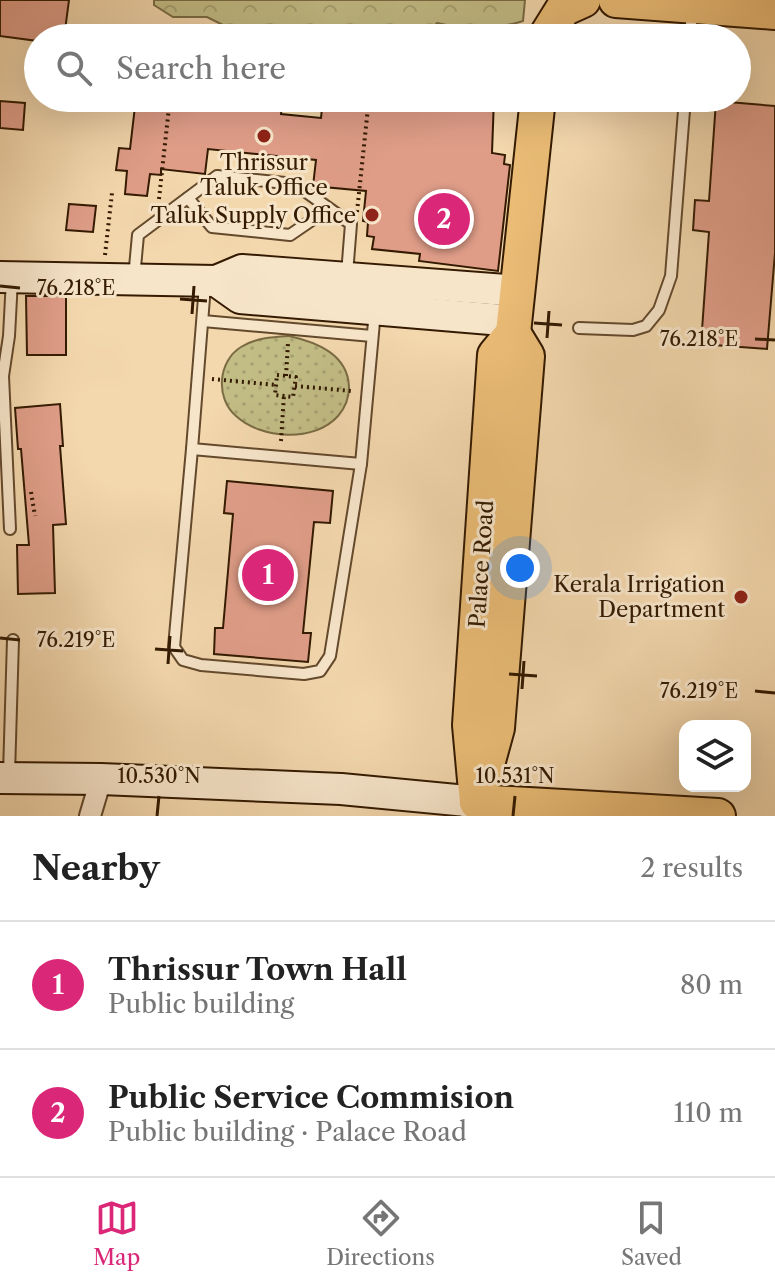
<!DOCTYPE html>
<html lang="en">
<head>
<meta charset="utf-8">
<style>
	body { margin:0; font-family:"Libre Caslon Text",serif; background:#f2f2f2; color:#222 }
	.controls { position:absolute; right:24px; bottom:24px; display:grid; overflow:hidden; border-radius:16px; box-shadow:0 8px 32px #0002 }
	.controls button { width:72px; height:72px; display:grid; place-items:center; padding:0; border:0; border-bottom:2px solid #e0e0e0; background:#fff; color:#222; font:40px sans-serif }
	.you { position:absolute; left:520px; top:568px; width:28px; height:28px; margin:-20px; border:6px solid #fff; border-radius:50%; background:#1a73e8; box-shadow:0 0 0 12px #1a73e833 }
	.badge { display:grid; place-items:center; width:52px; height:52px; border-radius:50%; background:#db2777; color:#fff; font-size:26px; font-weight:700 }
	.pin { position:absolute; translate:-50% -50%; border:4px solid #fff; box-shadow:0 2px 8px #0006 }
	.list { margin:0; padding:0; list-style:none }
	h2 { display:flex; justify-content:space-between; align-items:center; height:104px; margin:0; padding:0 32px; font-size:34px }
	h2 small { font-size:26px; font-weight:400; color:#767676 }
	.list li { display:grid; grid-template-columns:52px 1fr auto; gap:24px; align-items:center; box-sizing:border-box; height:128px; padding:0 32px; border-top:2px solid #e0e0e0 }
	.list b { display:block; font-size:30px; white-space:nowrap }
	.list p { margin:0; font-size:26px; white-space:nowrap; color:#767676 }
	.list em { font-size:26px; font-style:normal; color:#767676 }
	.icon { flex:none; width:44px; height:44px; fill:none; stroke:currentColor; stroke-width:2; stroke-linecap:round; stroke-linejoin:round }
	.map { position:relative; flex:none; width:775px; height:816px; overflow:hidden }
	.search { position:absolute; background:#fff; box-shadow:0 8px 32px #0002; left:24px; right:24px; top:24px; height:88px; display:flex; align-items:center; gap:20px; box-sizing:border-box; padding:0 28px; border-radius:44px; color:#767676; font-size:30px }
	.sheet { height:360px; background:#fff }
	nav { display:flex; justify-content:space-around; align-items:center; box-sizing:border-box; height:112px; border-top:2px solid #e0e0e0; background:#fff; font-size:22px; color:#767676 }
	nav a { display:grid; justify-items:center; gap:4px }
	nav .on { color:#db2777 }
	.map>svg:first-child { display:block }
</style>
</head>
<body>
<div class="map">
<svg width="775" height="816" viewBox="0 0 775 816">
	<defs>
		<pattern id="grass-dots" width="8" height="8" patternUnits="userSpaceOnUse" patternTransform="scale(2)"><rect width="8" height="8" fill="#c2bc85"/><path d="M2 2h.1M6 6h.1" fill="none" stroke="#a7a171" stroke-width="1.8" stroke-linecap="round"/></pattern>
		<pattern id="forest-crowns" width="20" height="18" patternUnits="userSpaceOnUse" patternTransform="scale(2)"><rect width="20" height="18" fill="#c2bc85"/><path d="M2 6a3 3 0 1 1 6 0M12 15a3 3 0 1 1 6 0" fill="none" stroke="#a7a171"/></pattern>
	</defs>
	<rect width="100%" height="100%" fill="#f3d7ad"/>
	<filter id="stains"><feTurbulence type="fractalNoise" baseFrequency=".0025" numOctaves="4"/><feColorMatrix values="0 0 0 0 .2 0 0 0 0 .09 0 0 0 0 .02 0 0 0 .5 -.17"/></filter>
	<radialGradient id="worn" r=".72"><stop offset=".6" stop-color="#630" stop-opacity="0"/><stop offset="1" stop-color="#630" stop-opacity=".3"/></radialGradient>
	<path fill="url(#grass-dots)" stroke="#7a6b43" stroke-width="2" d="M289 336C316 342 348 354 349 387 349 397 345 408 338 416 314 443 261 439 236 416 215 398 218 361 241 347 255 338 273 337 289 336Z"/>
	<path fill="url(#forest-crowns)" stroke="#7a6b43" stroke-width="2" d="M154 0H525L523 21C492 31 468 30 437 23L422 38H298L235 31 207 17H173L154 5Z"/>
	<g fill="#df9d88" stroke="#331a01" stroke-width="2">
		<polygon points="0,0 69,0 64,38 38,38 38,41 0,36"/>
		<polygon points="136,98 283,98 281,114 321,118 323,98 494,98 492,153 505,155 504,164 510,165 498,271 419,261 420,254 372,249 374,237 367,236 368,222 363,221 366,191 313,186 316,160 208,149 205,174 161,169 161,175 150,174 147,196 125,194 127,171 116,170 119,148 130,149"/>
		<polygon points="0,101 25,103 23,130 0,128"/>
		<polygon points="716,101 775,106 775,253 767,349 701,344 709,232 693,230 695,200 709,201"/>
		<polygon points="69,204 96,206 93,232 66,230"/>
		<polygon points="26,296 66,296 66,355 27,355"/>
		<polygon points="60,404 63,446 60,446 66,524 53,525 55,593 18,594 17,545 29,545 21,449 18,449 15,408"/>
		<polygon points="227,481 333,491 330,523 314,522 303,633 311,633 308,662 214,654 215,628 223,628 233,514 224,513"/>
	</g>
	<g fill="none" stroke-linecap="round" stroke-linejoin="round">
		<defs>
			<g id="lane">
				<polyline points="690,38 692,12"/>
				<polyline points="188,198 212,227 290,235 328,209"/>
				<polyline points="134,278 138,235 217,176 295,184 351,224 347,274"/>
				<polyline points="205,285 192,449 361,464 375,311"/>
				<polyline points="203,321 372,336"/>
				<polyline points="579,328 633,330 646,326 659,310 671,276 685,98"/>
				<polyline points="0,376 3,376 10,529"/>
				<polyline points="3,376 9,336 12,279"/>
				<polyline points="192,449 174,647 183,660 201,665 304,674 320,671 330,656 361,464"/>
				<polyline points="9,774 13,640"/>
			</g>
			<polyline id="street" points="90,816 101,779"/>
			<g id="secondary">
				<polyline points="0,277 216,281 242,270 518,291"/>
				<polyline points="216,281 240,298 514,321"/>
				<polyline points="0,778 101,779 341,789 477,802 476,816"/>
			</g>
			<g id="primary">
				<polyline points="616,0 775,12"/>
				<polyline points="545,38 563,9 583,0"/>
				<polyline points="513,333 538,98"/>
				<polyline points="483,779 497,728 527,356 513,333"/>
				<polyline points="477,802 470,725 495,355 513,333"/>
				<polyline points="477,802 718,816"/>
			</g>
		</defs>
		<use href="#lane" stroke="#63492c" stroke-width="14"/>
		<use href="#street" stroke="#63492c" stroke-width="24"/>
		<use href="#secondary" stroke="#331a01" stroke-width="34"/>
		<use href="#primary" stroke="#331a01" stroke-width="38"/>
		<g stroke="#331a01" stroke-width="4" stroke-dasharray="2 4" stroke-linecap="butt">
			<polyline points="159,199 170,98"/>
			<polyline points="357,212 369,98"/>
			<polyline points="105,255 112,193"/>
			<polygon points="277,375 296,377 293,397 275,395"/>
			<polyline points="286,376 288,343"/>
			<polyline points="212,379 276,385"/>
			<polyline points="295,386 352,391"/>
			<polyline points="281,441 284,395"/>
			<polyline points="31,492 35,516"/>
		</g>
		<use href="#lane" stroke="#f7e5ca" stroke-width="10"/>
		<use href="#street" stroke="#f7e5ca" stroke-width="20"/>
		<use href="#secondary" stroke="#f7e5ca" stroke-width="30"/>
		<use href="#primary" stroke="#eabc76" stroke-width="34"/>
	</g>
	<path fill="none" stroke="#331a01" stroke-width="3" d="M0 286 20 288M180 299 207 301M192 314 194 286M534 323 562 325M547 338 549 311M755 339 775 340M0 638 20 640M155 649 183 651M168 664 170 636M509 674 537 676M522 689 524 661M755 691 775 693M157 816 159 796M513 816 515 796"/>
	<g fill="#8f2418" stroke="#f7e5ca" stroke-width="3">
		<circle cx="264" cy="136" r="8"/>
		<circle cx="372" cy="215" r="8"/>
		<circle cx="741" cy="597" r="8"/>
	</g>
	<g text-anchor="middle" stroke-width="6" stroke-linejoin="round" paint-order="stroke">
		<g font-size="22" fill="#331a01" stroke="#f7e5ca" text-anchor="end">
			<text x="264" y="170" text-anchor="middle">Thrissur<tspan x="264" dy="25">Taluk Office</tspan></text>
			<text x="356" y="223">Taluk Supply Office</text>
			<text x="725" y="592">Kerala Irrigation<tspan x="725" dy="25">Department</tspan></text>
		</g>
		<g font-size="22" fill="#331a01" stroke="#f7e5ca">
			<text transform="translate(481 564) rotate(-86)" y="8">Palace Road</text>
		</g>
	</g>
	<g font-size="20" text-anchor="middle" fill="#331a01" stroke="#f7e5ca" stroke-width="6" stroke-linejoin="round" paint-order="stroke">
		<text x="76" y="295">76.218°E</text>
		<text x="699" y="346">76.218°E</text>
		<text x="76" y="647">76.219°E</text>
		<text x="699" y="698">76.219°E</text>
		<text x="159" y="783">10.530°N</text>
		<text x="515" y="783">10.531°N</text>
	</g>
	<rect width="100%" height="100%" filter="url(#stains)"/>
	<rect width="100%" height="100%" fill="url(#worn)"/>
</svg>
<div class="controls">
<button><svg class="icon" aria-label="layers" viewBox="0 0 24 24"><path d="M12 4l9 5-9 5-9-5zM3 14l9 5 9-5"/></svg></button>
</div>
<div class="you"></div>
<div class="pin badge" style="left:268px;top:575px">1</div>
<div class="pin badge" style="left:444px;top:219px">2</div>
<div class="search"><svg class="icon" aria-label="search" viewBox="0 0 24 24"><circle cx="10" cy="10" r="6"/><path d="M15 15l6 6"/></svg>Search here</div>
</div>
<section class="sheet">
<h2>Nearby<small>2 results</small></h2>
<ul class="list">
<li><span class="badge">1</span><div><b>Thrissur Town Hall</b><p>Public building</p></div><em>80 m</em></li>
<li><span class="badge">2</span><div><b>Public Service Commision</b><p>Public building · Palace Road</p></div><em>110 m</em></li>
</ul>
</section>
<nav>
<a class="on"><svg class="icon" aria-label="map" viewBox="0 0 24 24"><path d="M3 6l6-2 6 2 6-2v14l-6 2-6-2-6 2zM9 4v14M15 6v14"/></svg>Map</a>
<a><svg class="icon" aria-label="directions" viewBox="0 0 24 24"><path d="M12 3l9 9-9 9-9-9zM9 14v-3h6M13 9l2 2-2 2"/></svg>Directions</a>
<a><svg class="icon" aria-label="saved" viewBox="0 0 24 24"><path d="M7 4h10v16l-5-4-5 4z"/></svg>Saved</a>
</nav>
</body>
</html>
